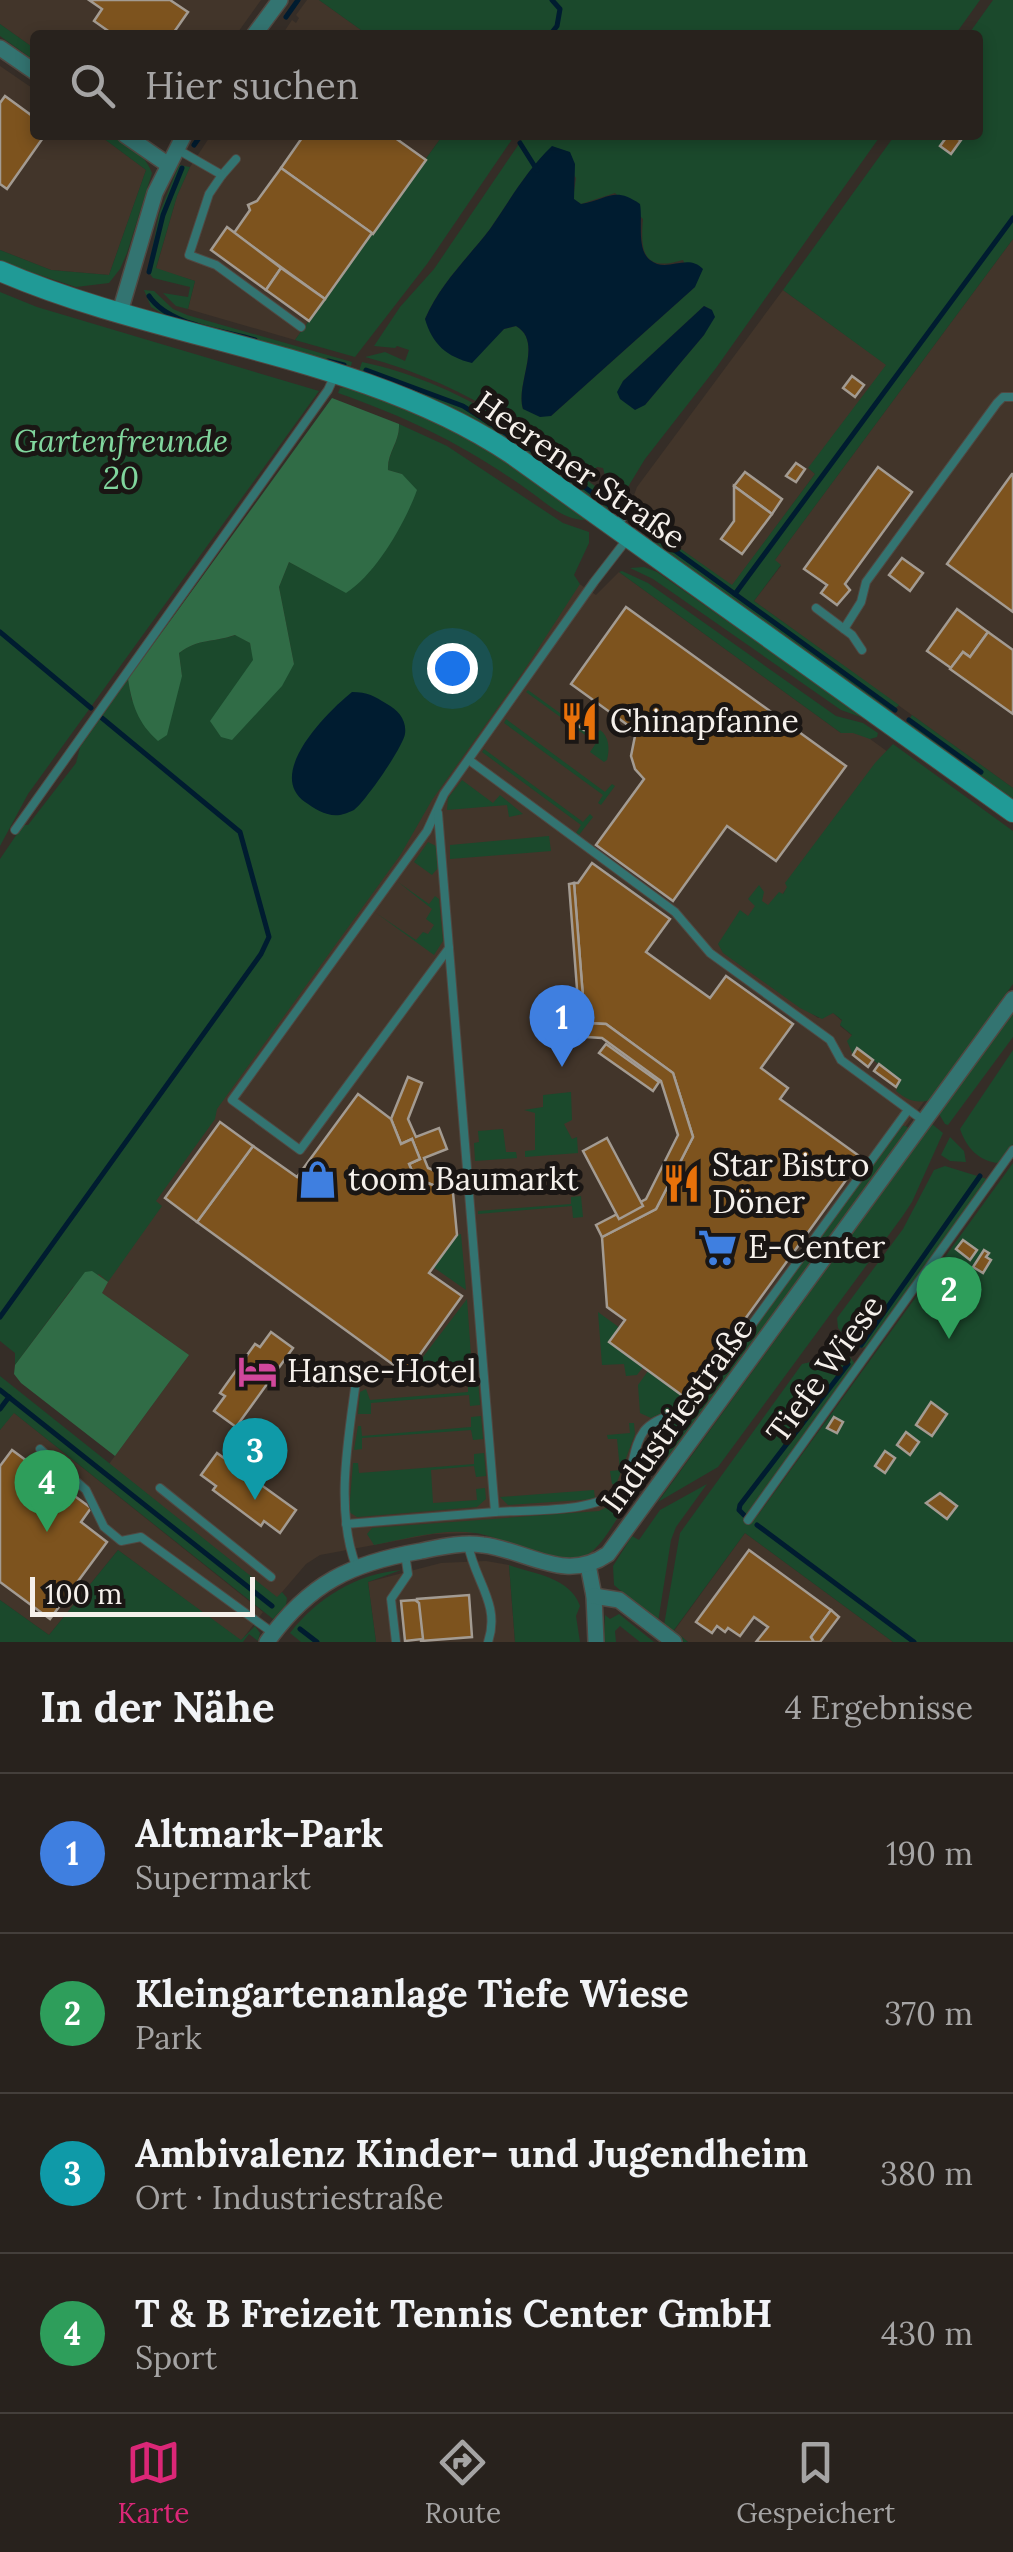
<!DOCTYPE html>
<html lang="de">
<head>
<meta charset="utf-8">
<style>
	body { margin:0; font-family:Lora,serif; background:#302a26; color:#f1f3f6 }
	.scale { position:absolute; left:30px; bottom:25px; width:225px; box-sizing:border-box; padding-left:10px; border:5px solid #f5f0eb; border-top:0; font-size:28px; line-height:35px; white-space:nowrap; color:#f5f0eb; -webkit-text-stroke:8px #1a1614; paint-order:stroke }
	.you { position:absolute; left:452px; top:668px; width:35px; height:35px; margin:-25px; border:8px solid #fff; border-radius:50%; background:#1a73e8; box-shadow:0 0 0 15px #1a73e833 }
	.badge { display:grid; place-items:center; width:65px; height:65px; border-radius:50%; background:#db2777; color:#fff; font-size:32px; font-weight:700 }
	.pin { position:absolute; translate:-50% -82px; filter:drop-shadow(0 2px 5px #0008) }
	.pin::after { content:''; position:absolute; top:52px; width:35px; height:30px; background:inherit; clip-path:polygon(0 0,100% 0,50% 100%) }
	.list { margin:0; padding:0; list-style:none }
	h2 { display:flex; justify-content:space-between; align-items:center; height:130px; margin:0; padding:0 40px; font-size:42px }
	h2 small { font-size:32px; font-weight:400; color:#a5a4a4 }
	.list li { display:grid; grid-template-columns:65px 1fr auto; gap:30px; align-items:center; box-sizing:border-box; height:160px; padding:0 40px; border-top:2px solid #443f3b }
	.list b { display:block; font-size:38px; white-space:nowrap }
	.list p { margin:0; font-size:32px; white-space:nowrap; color:#a5a4a4 }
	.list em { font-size:32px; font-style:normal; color:#a5a4a4 }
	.icon { flex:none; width:55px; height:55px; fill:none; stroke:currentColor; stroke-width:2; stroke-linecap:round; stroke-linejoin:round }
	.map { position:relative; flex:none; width:1013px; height:1642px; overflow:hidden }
	.search { position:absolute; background:#28221d; box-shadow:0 5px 15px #0003; left:30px; right:30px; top:30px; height:110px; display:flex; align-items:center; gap:25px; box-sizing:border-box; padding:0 35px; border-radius:10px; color:#a5a4a4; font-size:38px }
	.sheet { height:770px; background:#28221d }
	nav { display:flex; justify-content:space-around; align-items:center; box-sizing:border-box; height:140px; border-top:2px solid #443f3b; background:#28221d; font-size:28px; color:#a5a4a4 }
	nav a { display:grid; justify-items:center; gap:5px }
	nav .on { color:#db2777 }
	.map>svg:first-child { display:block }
</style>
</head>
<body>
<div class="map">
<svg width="1013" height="1642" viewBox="0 0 1013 1642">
	<rect width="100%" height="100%" fill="#352d27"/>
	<g fill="#42352a">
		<polygon points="0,0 261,0 236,35 35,35 35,49 0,24"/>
		<polygon points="307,0 319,0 368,35 282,35 292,20 296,23 299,18 296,15"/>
		<polygon points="0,66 35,90 35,135 99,135 146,170 109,275 51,270 0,250"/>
		<polygon points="211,135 443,135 295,340 188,309 195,281 156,269 177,196 190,167"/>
		<polygon points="1013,239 1013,788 754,601 781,566 774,561"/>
		<polygon points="783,290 887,365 809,468 815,474 732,586 654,530 656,515 644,506 637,508 631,503 637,487"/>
		<polygon points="619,572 841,733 848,723 888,752 738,954 736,962 818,1018 833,1013 842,1021 840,1026 928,1096 592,1553 582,1557 559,1557 478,1533 433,1534 320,1555 306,1564 277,1598 109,1464 183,1363 81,1287 578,583 596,595"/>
		<polygon points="13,1412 263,1612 241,1641 118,1550 49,1635 0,1600 0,1430"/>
		<polygon points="745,1533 893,1642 688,1642 674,1631"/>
		<polygon points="486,1561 509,1565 515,1642 376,1642 368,1582 441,1563"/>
	</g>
	<g fill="#1b492c" fill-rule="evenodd">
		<polygon points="319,0 980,0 955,35 368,35"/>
		<polygon points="993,0 1013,0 1013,239 775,560 781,565 754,601 899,705 889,714 647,540 654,530 732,585 815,474 808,468 886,365 783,290 895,135 978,135 978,35 968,35"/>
		<polygon points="0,24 35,49 35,61 0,36"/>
		<path d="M99 135C121 135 144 152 152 173L127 253 120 269 109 283 76 287 0 262V250L51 270 109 275 146 170Z"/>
		<polygon points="443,135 515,135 427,264 355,357 295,340"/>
		<path d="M525 135H881L716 368 645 459 620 500 609 491 603 468 597 467 589 474C520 423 449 379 365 357L385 352 405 361 409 350 397 346 395 348 374 346 400 307 434 269ZM552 147 576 178 573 199 581 204 615 193 643 219C640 253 644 272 683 260L695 287 551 416 523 409C515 384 544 342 516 326L504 329 481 350 425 319C440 284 467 259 490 229 510 200 526 171 552 147ZM704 306 712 310 704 335 645 405 623 381Z"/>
		<polygon points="179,165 190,167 177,196 156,268 195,281 188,309 176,306 163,293 188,297 190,287 153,278 148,271 159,214"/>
		<polygon points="144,290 154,291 173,309 187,315 352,362 351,366 164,315 151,307"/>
		<polygon points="0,292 37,307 319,391 28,794 0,846"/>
		<path d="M362 362C430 376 496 411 550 453L541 463 359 371Z"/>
		<path d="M348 386 404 405 498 453 587 520C565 521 549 505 532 493 468 447 412 419 338 393L340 388Z"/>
		<path d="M399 424 447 446 563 523 589 532V543L574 575 580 584 523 672 432 800 401 854 217 1109 215 1119 156 1201 162 1206 108 1282 99 1274 73 1287 15 1365V1353L0 1341V859L23 825H28L76 763 80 747 128 679 132 701 182 676 179 653C199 638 212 643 236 635L250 643 254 659 294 664 279 587 289 562 336 587 402 474 388 470C387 453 400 442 399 424Z"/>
		<polygon points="560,460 619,504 616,511 608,512 556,474"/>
		<polygon points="644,567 657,572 869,720 841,710 653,579 630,568"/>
		<polygon points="622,571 648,583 836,716 863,723 878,733 877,737 870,739 853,733 841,733 619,572"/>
		<path d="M528 690 593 737 600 730C609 736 610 749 607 760L604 762 590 752 596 743 526 692Z"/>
		<polygon points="912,715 1013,788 1013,801 906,724"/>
		<polygon points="506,719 605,792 612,784 615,786 601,805 598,803 603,795 504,723"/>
		<path d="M893 744 1013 831V984L930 1100C916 1104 907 1100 896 1091L900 1080 858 1049 853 1055 847 1041 852 1035 840 1025 842 1020 833 1013 822 1019 800 1008 723 953 718 944 740 910 748 916 755 906 748 899 759 885 764 892 762 901 768 905 779 892 783 894 787 887 785 883 875 763Z"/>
		<polygon points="484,749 583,822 590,814 593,817 579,835 576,833 581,825 482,752"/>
		<polygon points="462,780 493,803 500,795 523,814 509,817 507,805 447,810 448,798"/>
		<polygon points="549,836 551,851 450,859 450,845"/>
		<polygon points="428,842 436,846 438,868 432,875 414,862"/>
		<polygon points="398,882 429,904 435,896 439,899 443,941 434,955 376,913 416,940 423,932 428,934 434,925 426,919 432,909"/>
		<polygon points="1013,1014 1013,1037 948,1125 945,1124 939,1114"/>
		<path d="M1013 1050V1144L999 1163C979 1162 966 1147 960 1129Z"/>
		<polygon points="571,1092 572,1120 564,1124 572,1139 577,1137 578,1153 525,1157 525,1151 535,1150 535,1113 524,1110 543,1107 543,1095"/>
		<polygon points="932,1124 943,1133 912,1202 902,1217 718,1467 658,1502"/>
		<polygon points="901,1125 908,1127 907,1131 674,1451 626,1496 623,1493 640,1455 650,1462 666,1449 667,1440 656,1428 685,1415 698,1406"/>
		<polygon points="503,1129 506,1152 516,1152 517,1158 475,1161 474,1143 479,1142 478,1131"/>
		<polygon points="950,1137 964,1151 966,1162 950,1161 941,1155"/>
		<polygon points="1013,1163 1013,1642 893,1642 745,1533 674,1630 688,1642 683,1642 664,1625 680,1533 802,1364 836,1356 850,1357 855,1364 852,1370 745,1520 758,1515"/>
		<polygon points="945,1166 987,1179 869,1346 857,1349 838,1328 837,1318 903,1229 934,1170"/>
		<polygon points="581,1196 583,1217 573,1218 572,1206 478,1214 478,1211 571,1204 571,1197"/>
		<polygon points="461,1234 466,1290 433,1267 457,1235"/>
		<polygon points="467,1299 472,1370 410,1374"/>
		<polygon points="598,1312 620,1328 609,1342 643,1367 637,1375 626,1376 624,1364 602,1365"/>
		<polygon points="648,1371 689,1400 687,1402 651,1418 640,1413 638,1385"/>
		<polygon points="0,1376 277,1597 282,1592 287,1598 286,1605 273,1619 14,1413 0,1430"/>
		<polygon points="478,1380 480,1405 470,1406 469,1395 371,1403 371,1414 358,1414 360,1392 366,1389 370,1400 468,1392 468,1381"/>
		<polygon points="481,1416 483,1439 473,1440 471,1430 362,1438 362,1449 354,1450 358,1426 361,1426 362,1436 471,1427 471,1417"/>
		<polygon points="629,1423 634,1423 635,1434 616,1485 612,1484 610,1471 620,1470 617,1439 608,1439 607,1435 630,1433"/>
		<polygon points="484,1453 486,1476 476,1477 474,1466 431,1470 433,1503 477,1500 476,1489 485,1488 486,1499 477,1507 357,1517 349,1512 353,1463 358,1463 359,1473 474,1464 474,1454"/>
		<polygon points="707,1484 676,1527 671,1540 658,1622 614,1585 613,1566 632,1536 639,1540 660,1510"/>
		<polygon points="594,1490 595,1499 508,1505 500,1497"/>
		<path d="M613 1504 622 1511C613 1524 602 1546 588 1554 560 1570 505 1537 475 1533 441 1528 406 1539 374 1545L367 1534 372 1528 599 1511Z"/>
		<polygon points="118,1550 241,1640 255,1626 260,1633 258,1641 249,1634 243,1642 0,1642 0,1600 49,1635"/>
		<path d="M509 1565C534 1574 570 1577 580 1606L576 1616 580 1642H515Z"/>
		<path d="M401 1570 368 1582 376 1642H301L290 1633C317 1598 356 1574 401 1570Z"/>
		<polygon points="619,1614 654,1642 640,1642 620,1626 615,1631 616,1642 604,1642 605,1615 610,1619"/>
	</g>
	<g fill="#306c46">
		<path d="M332 398 399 424C400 442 387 452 388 470L402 474 417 490C405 523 376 574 346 593L289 562 279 587 294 664 282 686 232 740 221 737 210 721 253 660 250 643 235 635C212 643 199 638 179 653L182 676 167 735 158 741C138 723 132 705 128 679Z"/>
		<polygon points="92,1271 108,1282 102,1293 189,1355 115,1456 21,1383 14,1374 15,1365 85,1272"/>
	</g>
	<g fill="#001c30">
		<path d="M552 146 570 152 575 164 574 199 581 204C609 199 614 186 640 204 643 220 636 249 650 260 667 274 687 252 703 269L695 287 551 416 540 417 523 409C515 384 544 342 516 326L504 329 472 363C447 357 432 344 425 319 440 284 467 259 490 229 510 200 526 171 552 146Z"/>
		<polygon points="704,306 712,310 715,317 704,335 645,405 635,410 620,399 617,392 623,381"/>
		<path d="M352 692C368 692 374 696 387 704 398 710 407 720 405 734 403 747 365 802 354 810 352 811 342 815 340 815 327 817 315 809 305 802 265 774 327 712 352 692Z"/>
	</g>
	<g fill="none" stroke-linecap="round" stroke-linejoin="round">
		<g stroke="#001c30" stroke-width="5">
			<polyline points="286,17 298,0"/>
			<polyline points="550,35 557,26 560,9 552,0"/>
			<polyline points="520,143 537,170"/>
			<polyline points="194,145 201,135"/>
			<polyline points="149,272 163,215 182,168"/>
			<path d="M149 296C169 326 223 330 255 340"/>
			<polyline points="328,361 344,365"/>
			<polyline points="366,370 463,406 543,457"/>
			<polyline points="557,467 613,508"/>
			<polyline points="652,534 895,710"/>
			<polyline points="735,594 1013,218"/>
			<polyline points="0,632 91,708"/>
			<polyline points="909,720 981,772"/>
			<polyline points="0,1317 261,954 269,937 240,832 102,718"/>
			<polyline points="861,1345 980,1176"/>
			<polyline points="0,1390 272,1606"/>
			<polyline points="0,1409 9,1397"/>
			<polyline points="744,1515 739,1510 740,1505 848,1364"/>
			<polyline points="757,1525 914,1642"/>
			<polyline points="300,1629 317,1642"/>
		</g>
	</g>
	<g fill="#7d531e" stroke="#a39b92" stroke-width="2.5">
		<polygon points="89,0 170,0 188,12 172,35 114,35 94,21 102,9"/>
		<polygon points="5,96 35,118 35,135 45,135 7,189 0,184 0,103"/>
		<polygon points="304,135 391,135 426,160 373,234 281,168"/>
		<polygon points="948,135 961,140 951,154 940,146"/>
		<polygon points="281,168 372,233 325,299 234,233 250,210 248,205 257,201"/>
		<polygon points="227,227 281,268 266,290 211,250"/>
		<polygon points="281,268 325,299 309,321 266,290"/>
		<polygon points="852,376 864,385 855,397 843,388"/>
		<polygon points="796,463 805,469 796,482 786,476"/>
		<polygon points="878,467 912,492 845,584 850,590 837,605 821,593 827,585 804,569"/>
		<polygon points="745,472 782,499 772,514 734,486"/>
		<polygon points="1012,474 1013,474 1013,612 947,564"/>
		<polygon points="734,486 772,514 742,554 721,539 734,521"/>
		<polygon points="902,558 923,573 910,591 889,575"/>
		<polygon points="626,607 846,766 776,861 727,826 673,901 596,845 644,779 635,769 631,756 636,731 571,684"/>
		<polygon points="957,609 988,632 970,657 963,652 951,668 927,651"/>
		<polygon points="988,632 1013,650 1013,714 950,669 963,652 970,657"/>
		<polygon points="575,712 590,722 584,730 570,720"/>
		<polygon points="592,863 670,919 646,952 710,998 726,976 793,1024 761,1068 788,1088 780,1099 862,1158 687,1399 609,1342 625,1320 607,1307 602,1237 656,1209 693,1137 673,1073 606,1024 585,1023 574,883 578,883"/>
		<polygon points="574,883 585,1023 606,1024 673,1073 693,1137 656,1209 602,1237 596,1225 646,1199 678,1135 661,1081 602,1038 587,1037 586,1028 580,1028 569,884"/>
		<polygon points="606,1044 659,1082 653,1091 599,1053"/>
		<polygon points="857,1048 873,1060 868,1067 853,1055"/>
		<polygon points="879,1064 900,1080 896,1087 874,1071"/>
		<polygon points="408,1077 422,1083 408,1119 416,1137 439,1128 447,1149 424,1158 428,1168 459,1180 453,1193 415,1178 409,1164 420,1159 412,1139 401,1144 391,1119"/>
		<polygon points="358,1094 391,1119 401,1144 412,1139 420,1159 409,1164 415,1178 453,1193 457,1235 429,1273 462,1296 406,1374 197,1222 253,1146 297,1177"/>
		<polygon points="220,1122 253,1146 197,1222 165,1198"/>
		<polygon points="607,1138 643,1206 619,1219 583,1151"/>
		<polygon points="963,1240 977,1250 970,1260 956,1249"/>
		<polygon points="984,1250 989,1253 986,1257 991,1260 983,1273 973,1267"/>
		<polygon points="271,1332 293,1348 236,1427 214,1411 225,1396 220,1393 255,1344 260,1347"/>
		<polygon points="931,1402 947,1414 932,1436 916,1425"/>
		<polygon points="834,1417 843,1422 837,1433 827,1428"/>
		<polygon points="906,1432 919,1442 910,1455 897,1445"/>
		<circle cx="658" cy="1443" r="9"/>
		<polygon points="12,1450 91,1508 81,1522 107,1542 50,1619 0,1582 0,1466"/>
		<polygon points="885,1451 895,1458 885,1473 875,1466"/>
		<polygon points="217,1453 296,1510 280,1533 264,1521 261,1526 213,1490 216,1486 201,1475"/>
		<polygon points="940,1493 957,1506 947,1519 926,1503"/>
		<polygon points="749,1550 831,1610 811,1637 814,1642 756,1642 768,1627 754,1617 740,1636 728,1628 725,1632 717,1626 712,1633 696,1622"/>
		<polygon points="469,1595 472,1637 421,1641 417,1599"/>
		<polygon points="415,1600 419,1603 423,1639 405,1641 401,1601"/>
		<polygon points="831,1610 839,1617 820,1642 814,1642 811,1637"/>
	</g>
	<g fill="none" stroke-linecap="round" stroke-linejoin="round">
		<defs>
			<g id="lane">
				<polyline points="175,148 222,175 236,159"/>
				<polyline points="222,175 209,194 189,255 216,265 301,327"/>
				<polyline points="619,526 626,506"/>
				<polyline points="816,608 852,635 862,650"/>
				<polyline points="844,629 861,602 866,582 997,403 1003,397 1013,397"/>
				<polyline points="469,760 675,912 710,953 830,1040 841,1060 924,1121"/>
				<polyline points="15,830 328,390 335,375"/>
				<polyline points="449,948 300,1150 232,1100 427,831 444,794 594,582 628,538"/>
				<polyline points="40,1449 86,1490 104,1527 121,1541 141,1537 273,1633"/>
				<polyline points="160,1488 271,1577"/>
				<path d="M495 1512C530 1509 607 1515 626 1482 634 1466 633 1446 644 1431 657 1415 682 1415 697 1400L908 1110"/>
				<polyline points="748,1520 1013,1150"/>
				<polyline points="346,1524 495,1512 438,813"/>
				<path d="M468 1544C474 1580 501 1604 488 1642"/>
				<path d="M356 1566C335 1510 348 1440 356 1381"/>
				<polyline points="396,1642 391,1599 408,1574 405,1554"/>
			</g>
			<g id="street">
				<polyline points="254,35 280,0"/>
				<polyline points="0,48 35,72"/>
				<polyline points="125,135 167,164"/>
				<polyline points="120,312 155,193 184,135"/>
				<polyline points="588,1565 594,1596 596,1642"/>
				<polyline points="594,1596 619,1600 674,1642"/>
				<path d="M267 1642C309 1583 351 1563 421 1551 441 1547 462 1542 483 1545 527 1550 565 1584 608 1554L1013 999"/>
			</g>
			<path id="secondary" d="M0 271C164 342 363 354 512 454L1013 812"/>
		</defs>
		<use href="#lane" stroke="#504842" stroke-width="10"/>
		<use href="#street" stroke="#504842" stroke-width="18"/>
		<use href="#secondary" stroke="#504842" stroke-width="22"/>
		<use href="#lane" stroke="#337471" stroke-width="8"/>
		<use href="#street" stroke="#337471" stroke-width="15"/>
		<use href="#secondary" stroke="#209a96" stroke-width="20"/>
	</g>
	<defs>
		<symbol id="restaurant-bare" viewBox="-9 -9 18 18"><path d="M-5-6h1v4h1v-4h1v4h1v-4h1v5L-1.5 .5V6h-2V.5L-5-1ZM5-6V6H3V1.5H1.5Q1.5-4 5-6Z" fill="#e8710a" stroke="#1a1614" stroke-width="2.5" paint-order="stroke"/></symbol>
		<symbol id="shop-bare" viewBox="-9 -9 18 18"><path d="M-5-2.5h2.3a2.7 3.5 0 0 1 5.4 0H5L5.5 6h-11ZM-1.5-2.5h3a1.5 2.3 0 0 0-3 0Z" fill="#3f7fe0" stroke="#1a1614" stroke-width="2.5" paint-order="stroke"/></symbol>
		<symbol id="supermarket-bare" viewBox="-9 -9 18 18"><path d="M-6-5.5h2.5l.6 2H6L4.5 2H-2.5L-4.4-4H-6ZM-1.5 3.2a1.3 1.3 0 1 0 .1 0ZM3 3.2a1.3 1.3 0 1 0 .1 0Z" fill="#3f7fe0" stroke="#1a1614" stroke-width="2.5" paint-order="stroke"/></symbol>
		<symbol id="hotel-bare" viewBox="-9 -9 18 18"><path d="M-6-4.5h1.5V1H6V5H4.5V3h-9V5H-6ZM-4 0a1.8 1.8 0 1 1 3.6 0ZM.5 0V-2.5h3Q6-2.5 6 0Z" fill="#d1479c" stroke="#1a1614" stroke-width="2.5" paint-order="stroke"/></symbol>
	</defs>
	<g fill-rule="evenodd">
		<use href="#restaurant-bare" x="552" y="694" width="55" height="55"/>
		<use href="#shop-bare" x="290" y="1152" width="55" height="55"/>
		<use href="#restaurant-bare" x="654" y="1156" width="55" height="55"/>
		<use href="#supermarket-bare" x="690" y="1220" width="55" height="55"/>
		<use href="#hotel-bare" x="230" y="1344" width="55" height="55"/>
	</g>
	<g text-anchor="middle" stroke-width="10" stroke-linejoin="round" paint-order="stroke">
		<g font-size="32" font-style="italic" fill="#80d69d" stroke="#1a1614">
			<text x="121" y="452">Gartenfreunde<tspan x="121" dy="37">20</tspan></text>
		</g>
		<g font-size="32" fill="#f5f0eb" stroke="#1a1614">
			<text transform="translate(580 470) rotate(35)" y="11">Heerener Straße</text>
			<text transform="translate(825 1369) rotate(-54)" y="11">Tiefe Wiese</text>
			<text transform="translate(677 1415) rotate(-54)" y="11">Industriestraße</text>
		</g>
		<g font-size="32" fill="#f5f0eb" stroke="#1a1614" text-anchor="start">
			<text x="610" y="732">Chinapfanne</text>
			<text x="712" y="1176">Star Bistro<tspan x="712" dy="37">Döner</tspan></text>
			<text x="348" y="1190">toom Baumarkt</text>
			<text x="748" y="1258">E-Center</text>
			<text x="287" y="1382">Hanse-Hotel</text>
		</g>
	</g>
</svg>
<div class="scale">100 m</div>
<div class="you"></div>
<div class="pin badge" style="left:562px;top:1067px;background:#3f7fe0">1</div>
<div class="pin badge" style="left:949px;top:1339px;background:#2e9e5b">2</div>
<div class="pin badge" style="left:255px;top:1500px;background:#0f9aa8">3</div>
<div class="pin badge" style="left:47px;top:1532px;background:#2e9e5b">4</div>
<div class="search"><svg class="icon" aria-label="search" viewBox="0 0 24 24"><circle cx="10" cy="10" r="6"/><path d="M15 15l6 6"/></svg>Hier suchen</div>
</div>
<section class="sheet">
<h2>In der Nähe<small>4 Ergebnisse</small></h2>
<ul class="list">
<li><span class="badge" style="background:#3f7fe0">1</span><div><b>Altmark-Park</b><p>Supermarkt</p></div><em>190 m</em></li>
<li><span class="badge" style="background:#2e9e5b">2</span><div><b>Kleingartenanlage Tiefe Wiese</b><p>Park</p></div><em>370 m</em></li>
<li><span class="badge" style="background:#0f9aa8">3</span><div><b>Ambivalenz Kinder- und Jugendheim</b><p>Ort · Industriestraße</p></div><em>380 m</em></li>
<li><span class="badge" style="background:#2e9e5b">4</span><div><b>T &amp; B Freizeit Tennis Center GmbH</b><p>Sport</p></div><em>430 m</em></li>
</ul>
</section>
<nav>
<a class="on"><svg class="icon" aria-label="map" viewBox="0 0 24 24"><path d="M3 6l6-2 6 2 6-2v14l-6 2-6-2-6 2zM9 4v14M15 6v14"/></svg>Karte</a>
<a><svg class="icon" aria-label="directions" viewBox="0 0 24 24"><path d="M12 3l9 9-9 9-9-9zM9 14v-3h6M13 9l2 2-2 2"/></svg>Route</a>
<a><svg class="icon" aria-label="saved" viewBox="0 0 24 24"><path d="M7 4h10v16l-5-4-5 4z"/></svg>Gespeichert</a>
</nav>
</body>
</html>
